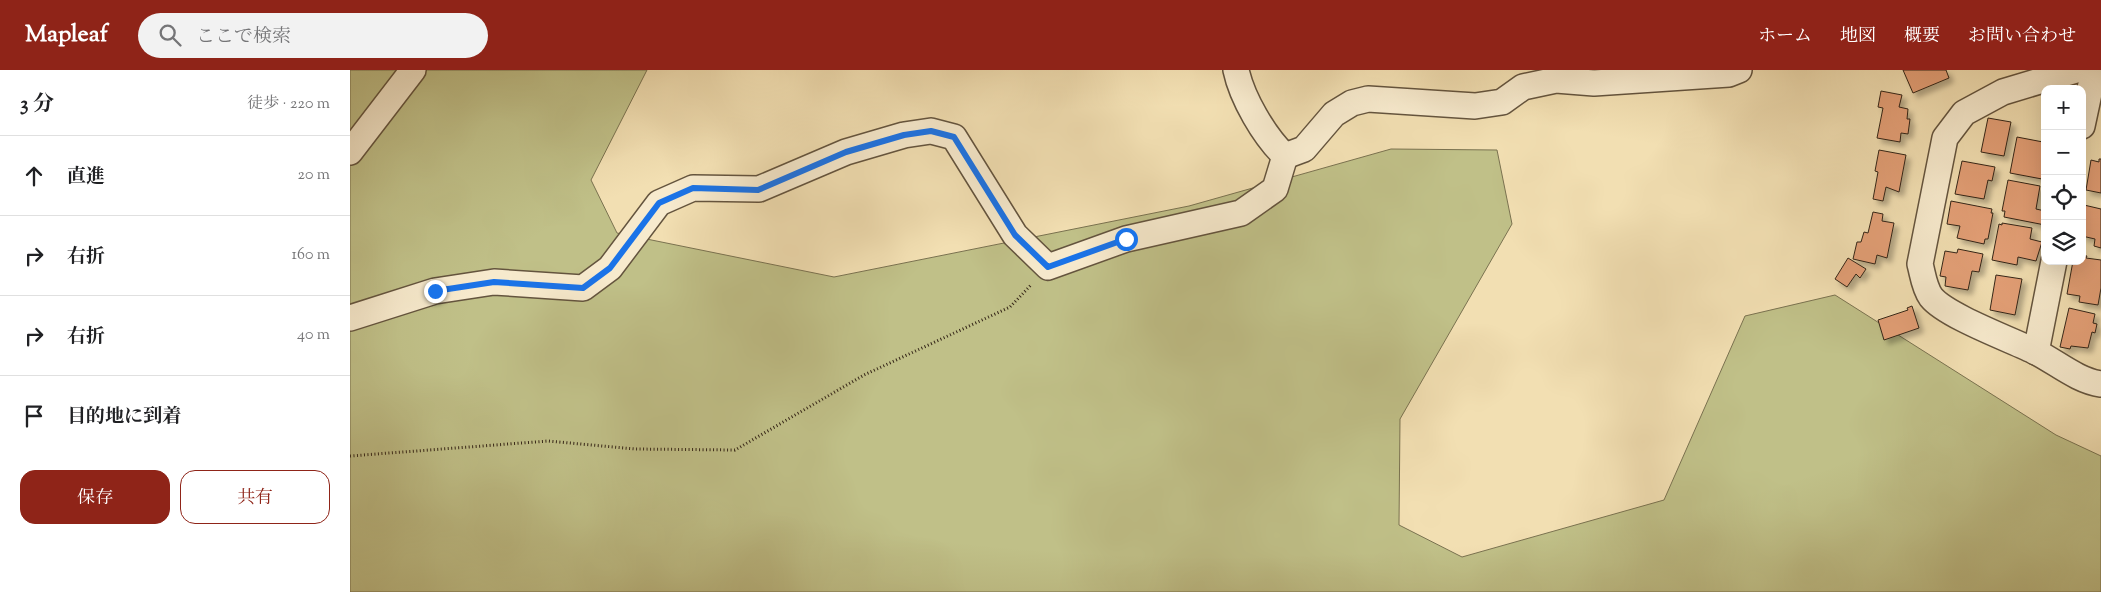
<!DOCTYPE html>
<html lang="ja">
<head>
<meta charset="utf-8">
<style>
	body { margin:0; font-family:"Sorts Mill Goudy","Noto Serif JP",serif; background:#f2f2f2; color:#202124 }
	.controls { position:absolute; right:15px; top:15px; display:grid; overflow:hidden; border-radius:10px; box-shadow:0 5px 20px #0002 }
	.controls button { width:45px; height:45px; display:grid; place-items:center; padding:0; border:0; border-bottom:1px solid #e0e0e0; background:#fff; color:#202124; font:25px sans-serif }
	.stop { position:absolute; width:15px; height:15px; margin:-11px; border:4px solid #1a73e8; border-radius:50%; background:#fff }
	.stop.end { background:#1a73e8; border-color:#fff; box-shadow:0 1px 5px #0008 }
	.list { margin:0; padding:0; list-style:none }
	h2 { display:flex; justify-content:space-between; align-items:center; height:65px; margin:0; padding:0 20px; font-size:21px }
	h2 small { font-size:16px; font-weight:400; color:#757577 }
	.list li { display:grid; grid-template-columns:32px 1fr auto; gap:15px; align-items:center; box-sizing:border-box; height:80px; padding:0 20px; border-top:1px solid #e0e0e0 }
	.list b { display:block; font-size:19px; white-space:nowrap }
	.list em { font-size:16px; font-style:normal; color:#757577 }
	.actions { display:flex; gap:10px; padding:15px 20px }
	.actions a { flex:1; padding:11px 0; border:1px solid #8f2418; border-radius:15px; text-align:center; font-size:18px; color:#8f2418 }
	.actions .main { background:#8f2418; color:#fff }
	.icon { flex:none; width:28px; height:28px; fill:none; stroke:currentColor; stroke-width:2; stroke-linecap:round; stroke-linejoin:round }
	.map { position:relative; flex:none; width:1751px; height:522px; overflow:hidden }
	header { display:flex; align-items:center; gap:30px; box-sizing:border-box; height:70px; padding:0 25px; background:#8f2418; color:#fff }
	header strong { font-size:24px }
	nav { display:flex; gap:28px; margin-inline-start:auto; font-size:18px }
	.search { width:350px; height:45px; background:#f2f2f2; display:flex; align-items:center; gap:12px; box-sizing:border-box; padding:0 18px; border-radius:28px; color:#757577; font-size:19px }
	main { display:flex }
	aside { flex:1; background:#fff }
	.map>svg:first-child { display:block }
</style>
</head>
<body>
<header>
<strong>Mapleaf</strong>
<div class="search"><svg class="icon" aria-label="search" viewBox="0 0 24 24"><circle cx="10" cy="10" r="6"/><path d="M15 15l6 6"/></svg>ここで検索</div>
<nav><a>ホーム</a><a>地図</a><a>概要</a><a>お問い合わせ</a></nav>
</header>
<main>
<aside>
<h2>3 分<small>徒歩 · 220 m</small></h2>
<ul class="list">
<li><svg class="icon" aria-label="ahead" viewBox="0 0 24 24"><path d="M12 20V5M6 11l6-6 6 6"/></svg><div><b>直進</b></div><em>20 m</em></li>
<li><svg class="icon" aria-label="right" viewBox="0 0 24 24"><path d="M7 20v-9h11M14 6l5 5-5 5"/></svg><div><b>右折</b></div><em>160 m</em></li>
<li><svg class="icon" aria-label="right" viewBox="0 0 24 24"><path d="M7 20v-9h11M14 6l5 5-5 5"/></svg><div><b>右折</b></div><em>40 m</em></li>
<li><svg class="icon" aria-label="arrive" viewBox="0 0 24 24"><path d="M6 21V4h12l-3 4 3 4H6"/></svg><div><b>目的地に到着</b></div></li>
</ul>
<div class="actions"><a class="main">保存</a><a>共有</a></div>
</aside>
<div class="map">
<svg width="1751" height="522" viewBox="0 0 1751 522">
	<defs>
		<filter id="shadow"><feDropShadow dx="4.5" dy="4.5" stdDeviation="2.5" flood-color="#0004"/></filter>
	</defs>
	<rect width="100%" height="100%" fill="#f2dfb2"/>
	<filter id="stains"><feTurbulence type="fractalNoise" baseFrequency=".004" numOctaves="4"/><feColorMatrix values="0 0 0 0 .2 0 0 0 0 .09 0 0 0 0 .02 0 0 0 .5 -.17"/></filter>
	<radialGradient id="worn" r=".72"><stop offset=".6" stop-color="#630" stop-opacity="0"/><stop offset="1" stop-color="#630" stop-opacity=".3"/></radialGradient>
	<polygon fill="#c0c088" stroke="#7a7250" points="0,0 297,0 241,110 267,163 484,207 839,136 1041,79 1147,80 1162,154 1050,349 1049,455 1112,487 1314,430 1395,246 1485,225 1706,365 1751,386 1751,522 0,522"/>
	<g fill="#e39f76" stroke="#342517" filter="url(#shadow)">
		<polygon points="1553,0 1596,0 1599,8 1563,23"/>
		<polygon points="1531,21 1552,25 1549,37 1558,39 1557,49 1560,49 1558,64 1551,63 1550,72 1527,68 1533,38 1528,37"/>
		<polygon points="1638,48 1661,52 1654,86 1631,82"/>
		<polygon points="1667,67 1693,72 1692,78 1695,79 1695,106 1693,106 1692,109 1660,103"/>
		<polygon points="1529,80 1556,85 1549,122 1536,117 1533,131 1523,129 1528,102 1525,101"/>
		<polygon points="1749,89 1751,89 1751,123 1736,120 1741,90 1749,92"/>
		<polygon points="1612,91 1645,97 1642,111 1638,110 1634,129 1605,124"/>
		<polygon points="1658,110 1690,116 1686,139 1695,141 1695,155 1654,147 1655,141 1652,141"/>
		<polygon points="1601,131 1642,139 1641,143 1643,143 1638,169 1635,169 1634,174 1607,168 1610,156 1597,154"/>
		<polygon points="1734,135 1751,139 1751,178 1744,176 1745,169 1732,166"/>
		<polygon points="1523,142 1533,144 1532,151 1544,153 1537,188 1527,185 1525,194 1503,189 1507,172 1511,172 1514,162 1518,163"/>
		<polygon points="1652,153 1682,158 1680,169 1692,172 1686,191 1668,187 1667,195 1642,190 1649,154 1652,155"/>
		<polygon points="1608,179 1633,184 1629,202 1622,201 1618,220 1595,216 1596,207 1590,206 1595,181 1607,183"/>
		<polygon points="1732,185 1737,186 1736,188 1751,190 1751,218 1748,235 1729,232 1730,226 1717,224 1723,191 1732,191"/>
		<polygon points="1498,188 1516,199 1510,208 1506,204 1497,217 1485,209"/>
		<polygon points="1646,205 1672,209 1665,245 1640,240"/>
		<polygon points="1562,236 1569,258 1534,270 1528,250 1558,240 1557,238"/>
		<polygon points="1719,238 1745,244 1743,253 1747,254 1745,263 1742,262 1738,278 1721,276 1720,279 1710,277"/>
	</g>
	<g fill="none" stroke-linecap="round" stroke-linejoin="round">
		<defs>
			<g id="minor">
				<path d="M886 0C892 28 914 66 935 86"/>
				<path d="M1726 0 1653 22 1614 43 1595 68 1570 194C1573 205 1574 217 1581 227 1596 246 1662 270 1686 282 1706 292 1728 311 1751 314"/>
				<polyline points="1732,56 1744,0"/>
				<polyline points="0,82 63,0"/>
				<polyline points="935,86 954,79 984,44 1002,33 1018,29 1125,36 1152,32 1173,17 1206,10 1244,13 1379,4 1389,0"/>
				<polyline points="0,248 85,221 144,212 233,218 260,198 309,133 343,118 409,119 496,82 554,65 581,61 604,67 665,165 698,197 776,169 891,143 925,119 935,86"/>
				<polyline points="1686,282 1704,191"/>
			</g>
		</defs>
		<use href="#minor" stroke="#64543e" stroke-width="28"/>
		<polyline stroke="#342517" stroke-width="3" stroke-dasharray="1 2.5" stroke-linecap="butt" points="0,386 198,371 285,379 385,380 514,305 660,237 681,215"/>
		<use href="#minor" stroke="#f7eacd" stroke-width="25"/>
	</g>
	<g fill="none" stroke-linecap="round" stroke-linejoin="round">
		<polyline stroke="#1a73e8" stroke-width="6" points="85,221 144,212 233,218 260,198 309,133 343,118 408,120 496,82 554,65 581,61 604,67 665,165 698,197 776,169"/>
	</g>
	<rect width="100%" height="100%" filter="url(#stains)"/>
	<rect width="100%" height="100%" fill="url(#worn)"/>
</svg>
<div class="controls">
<button>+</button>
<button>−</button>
<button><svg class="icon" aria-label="locate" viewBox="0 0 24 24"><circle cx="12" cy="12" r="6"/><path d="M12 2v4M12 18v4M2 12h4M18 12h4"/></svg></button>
<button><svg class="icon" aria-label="layers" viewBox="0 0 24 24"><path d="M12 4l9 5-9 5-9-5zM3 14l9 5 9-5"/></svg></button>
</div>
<div class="stop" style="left:776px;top:169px"></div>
<div class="stop end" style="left:85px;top:221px"></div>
</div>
</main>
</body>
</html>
